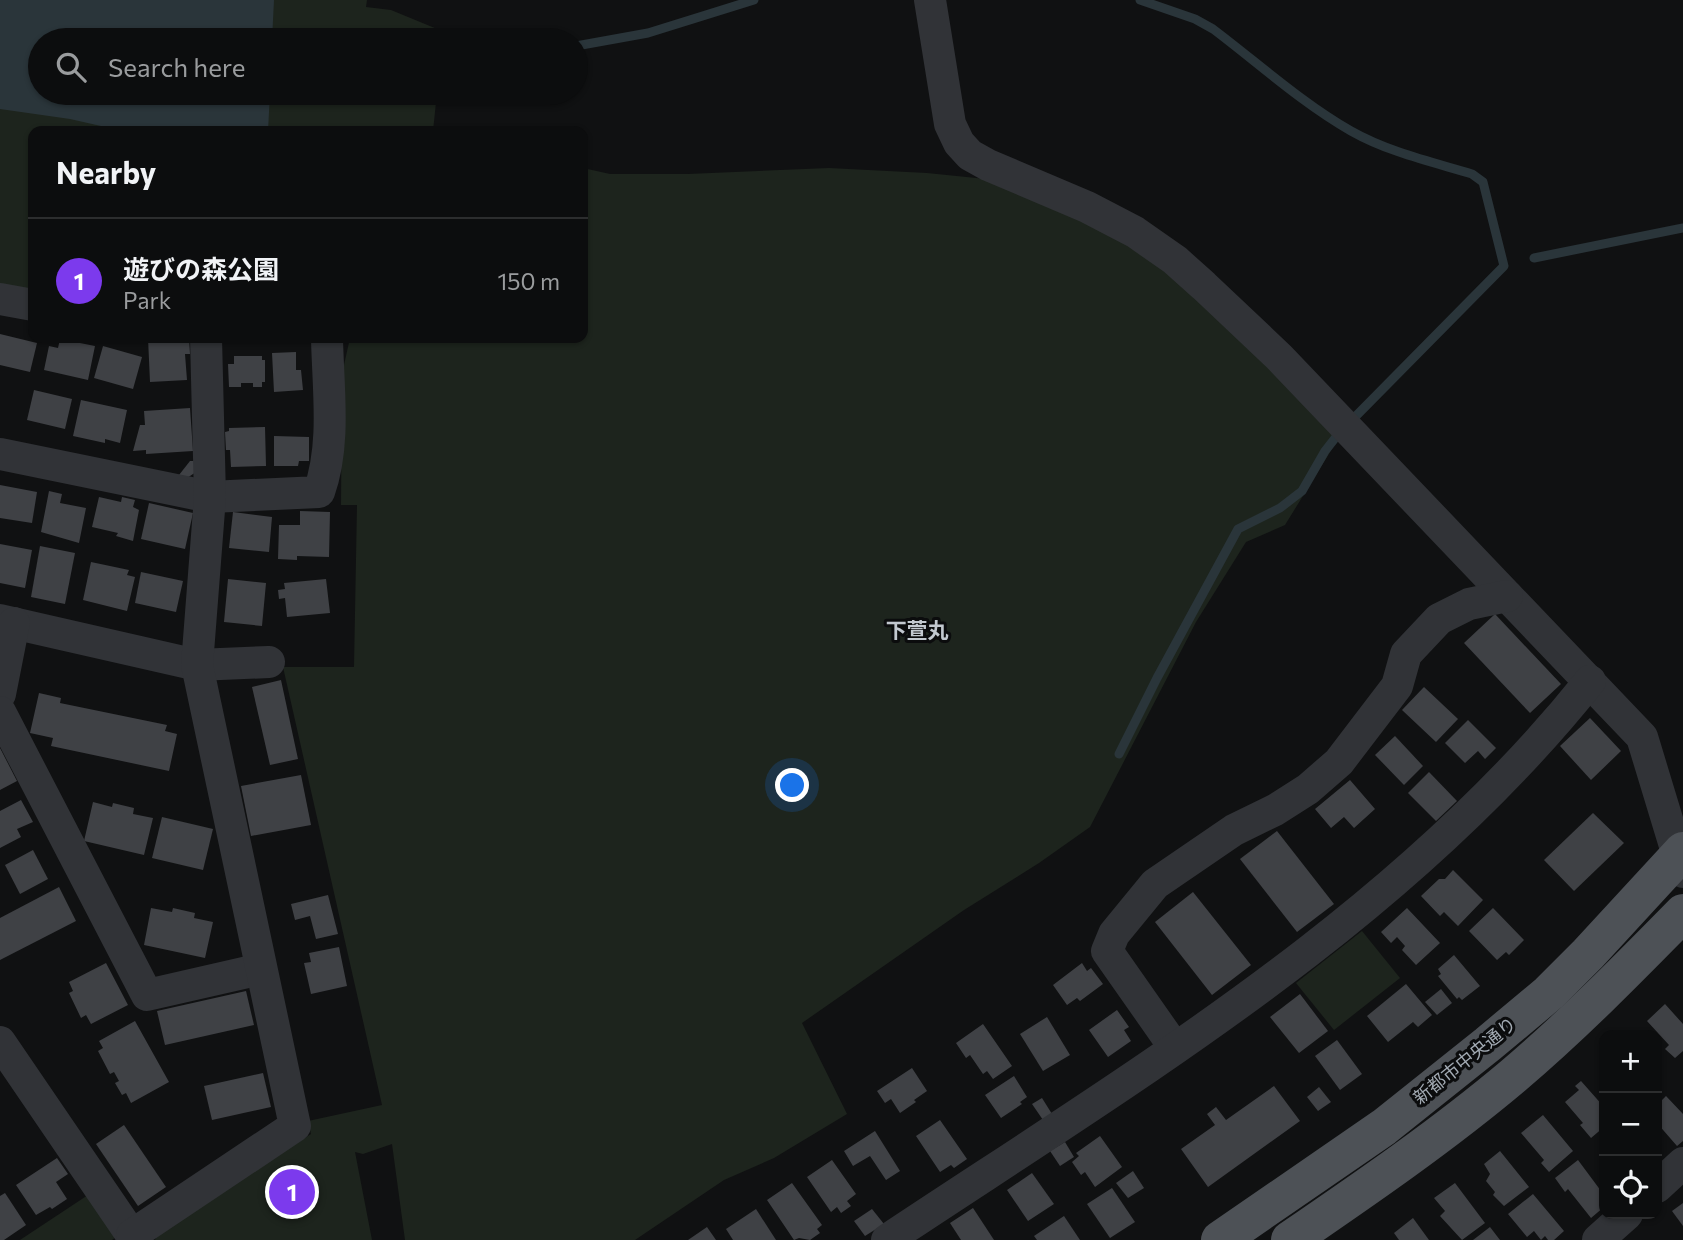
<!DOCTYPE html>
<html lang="en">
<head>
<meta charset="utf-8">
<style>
	body { margin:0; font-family:Commissioner,"Noto Sans JP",sans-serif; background:#151617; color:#f1f3f6 }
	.controls { position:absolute; right:21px; bottom:21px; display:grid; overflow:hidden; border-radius:14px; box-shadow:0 2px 5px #0004 }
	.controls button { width:63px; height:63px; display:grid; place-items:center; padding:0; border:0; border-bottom:2px solid #2c2d2e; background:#0c0d0e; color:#f1f3f6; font:35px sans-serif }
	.you { position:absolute; left:793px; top:786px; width:24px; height:24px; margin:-18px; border:5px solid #fff; border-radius:50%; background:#1a73e8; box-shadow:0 0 0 10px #1a73e833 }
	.badge { display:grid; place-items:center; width:46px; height:46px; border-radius:50%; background:#7c3aed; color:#fff; font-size:23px; font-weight:700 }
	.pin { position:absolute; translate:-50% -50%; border:4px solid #fff; box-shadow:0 2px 7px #0006 }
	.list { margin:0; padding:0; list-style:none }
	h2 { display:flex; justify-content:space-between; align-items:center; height:91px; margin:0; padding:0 28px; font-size:30px }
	h2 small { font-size:23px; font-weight:400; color:#9a9c9e }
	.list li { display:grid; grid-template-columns:46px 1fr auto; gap:21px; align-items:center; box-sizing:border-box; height:126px; padding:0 28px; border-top:2px solid #2c2d2e }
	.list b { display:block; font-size:26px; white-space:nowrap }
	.list p { margin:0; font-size:23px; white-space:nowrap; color:#9a9c9e }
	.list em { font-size:23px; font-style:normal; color:#9a9c9e }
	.icon { flex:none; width:38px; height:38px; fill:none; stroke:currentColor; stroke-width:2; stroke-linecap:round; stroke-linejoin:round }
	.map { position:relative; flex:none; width:1683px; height:1240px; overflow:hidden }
	.search { position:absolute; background:#0c0d0e; box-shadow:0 2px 5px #0004; left:28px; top:28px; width:560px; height:77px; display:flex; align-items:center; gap:18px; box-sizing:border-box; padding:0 24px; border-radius:38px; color:#9a9c9e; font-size:26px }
	.panel { position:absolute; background:#0c0d0e; box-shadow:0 2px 5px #0004; left:28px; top:126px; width:560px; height:217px; border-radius:14px }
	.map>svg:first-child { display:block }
</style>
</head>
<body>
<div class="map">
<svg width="1683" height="1240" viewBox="0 0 1683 1240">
	<rect width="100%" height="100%" fill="#101112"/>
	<g fill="#1d241d">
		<polygon points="0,0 367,0 366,7 391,10 442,31 441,40 40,40 40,93 437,93 433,131 33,131 33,293 0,286"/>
		<polygon points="583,168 610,174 688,174 829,168 927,173 986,179 1013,187 1136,246 1182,283 1340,436 1285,525 1246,542 1196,622 1090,827 1039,863 964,910 802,1023 847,1114 774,1158 724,1180 635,1240 405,1240 392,1144 363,1154 355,1152 372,1240 155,1240 158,1233 311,1134 308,1121 382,1105 283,667 354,667 357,505 341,505 342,374 350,338 583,338"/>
		<polygon points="1362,931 1400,978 1334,1030 1296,983"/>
		<polygon points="88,1195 116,1237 112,1240 20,1240"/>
	</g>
	<polygon fill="#2a353a" points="0,0 274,0 272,40 40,40 40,93 270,93 268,131 123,131 70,119 0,109"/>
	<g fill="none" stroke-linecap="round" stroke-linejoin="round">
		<g stroke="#2a353a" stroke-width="9">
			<path d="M1140 0 1195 19 1213 29C1258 63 1302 103 1351 131 1388 152 1432 162 1472 174L1483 182 1504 266 1353 419"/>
			<polyline points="444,35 454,40"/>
			<polyline points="576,46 648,33 754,0"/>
			<polyline points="1534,258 1683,228"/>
			<polyline points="1119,754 1157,678 1238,529 1280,508 1302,491 1325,451 1336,437"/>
		</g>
	</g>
	<g fill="#3f4145">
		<polygon points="0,334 37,343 30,372 0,365"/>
		<polygon points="148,338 189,338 190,354 185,354 187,380 150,382"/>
		<polygon points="60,339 95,346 88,380 44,370 49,346 58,348"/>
		<polygon points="103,346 142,357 133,389 94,378"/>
		<polygon points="296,352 296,370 301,370 303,390 274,392 272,353"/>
		<polygon points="234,356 262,356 262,360 265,360 265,382 262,382 262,387 253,387 253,383 241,383 241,387 229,387 228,364 234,364"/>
		<polygon points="34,390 72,399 65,429 27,420"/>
		<polygon points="81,400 127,410 120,443 105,439 105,443 73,436"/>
		<polygon points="190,408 193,451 146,454 146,450 133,451 140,425 145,425 144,411"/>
		<polygon points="265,427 266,466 231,467 230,450 226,450 225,432 229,431 229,428"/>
		<polygon points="274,436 309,437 309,461 299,461 298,466 274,466"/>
		<polygon points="190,461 195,461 196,472 187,478 179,475"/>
		<polygon points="0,485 37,492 32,523 0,518"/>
		<polygon points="49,491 62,494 60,503 86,508 79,543 41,532"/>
		<polygon points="99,497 121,502 122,497 135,500 133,507 139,510 133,541 116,536 118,533 92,527"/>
		<polygon points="149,503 193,513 185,549 141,539"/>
		<polygon points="300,511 330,512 329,557 297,556 297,560 278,559 279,525 300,525"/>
		<polygon points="233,512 272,517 269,552 229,548"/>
		<polygon points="0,544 32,550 25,588 0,583"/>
		<polygon points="40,546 75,553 65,604 31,597"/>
		<polygon points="91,562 129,570 127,575 135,577 127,611 83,600"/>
		<polygon points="141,572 183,581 176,612 135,603"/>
		<polygon points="228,579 266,583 262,626 224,622"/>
		<polygon points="326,579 330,613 287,617 285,598 279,599 278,590 285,589 284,583"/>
		<polygon points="1495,614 1561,684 1530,713 1464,643"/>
		<polygon points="281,680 298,759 270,765 252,687"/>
		<polygon points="1424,687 1458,719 1436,742 1402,710"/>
		<polygon points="39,693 61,698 60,703 167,725 165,731 177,734 169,771 51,746 53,738 30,733"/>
		<polygon points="1590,718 1621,751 1591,780 1560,746"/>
		<polygon points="1468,720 1496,748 1485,759 1478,751 1465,763 1445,743"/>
		<polygon points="1395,736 1423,766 1404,785 1375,755"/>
		<polygon points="0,748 17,781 0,790"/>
		<polygon points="1429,772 1457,801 1436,821 1408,793"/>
		<polygon points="301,775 311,825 251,836 241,786"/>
		<polygon points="1350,780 1375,809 1354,828 1344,817 1331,828 1315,809"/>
		<polygon points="21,800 33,822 17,829 21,837 0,848 0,811"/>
		<polygon points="93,802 112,807 113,803 134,808 133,814 153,818 144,855 84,841"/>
		<polygon points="1593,813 1624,843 1574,891 1544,860"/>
		<polygon points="162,817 213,829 203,870 152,858"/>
		<polygon points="1277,831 1334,904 1297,932 1240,859"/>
		<polygon points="33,850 48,879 20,894 5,865"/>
		<polygon points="1453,870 1483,900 1458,926 1444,912 1440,916 1421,896 1439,879 1445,879"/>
		<polygon points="59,887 76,921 0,960 0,918"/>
		<polygon points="1193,892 1251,965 1212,995 1155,922"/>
		<polygon points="328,895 338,934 316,939 310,916 295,920 291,904"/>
		<polygon points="151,908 172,912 173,908 195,913 194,918 213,922 205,958 144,945"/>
		<polygon points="1407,908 1440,943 1416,965 1402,950 1405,946 1397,937 1391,943 1381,932"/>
		<polygon points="1493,908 1524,940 1509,955 1506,952 1497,960 1469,931"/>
		<polygon points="339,947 347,986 311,994 304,963 311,962 309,953"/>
		<polygon points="1454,955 1480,986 1462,1000 1459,997 1457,999 1438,976 1441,974 1438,969"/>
		<polygon points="106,963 128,1005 91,1024 86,1015 81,1018 69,993 73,991 69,982"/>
		<polygon points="1082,963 1087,971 1091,968 1103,984 1080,1001 1077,998 1067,1005 1053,985"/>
		<polygon points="1406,984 1432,1015 1418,1027 1413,1022 1388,1042 1367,1016"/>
		<polygon points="1441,989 1452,1003 1437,1015 1425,1002"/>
		<polygon points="246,991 254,1025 165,1045 157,1011"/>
		<polygon points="1300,994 1328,1031 1299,1053 1270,1017"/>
		<polygon points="1665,1004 1683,1024 1683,1051 1675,1058 1665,1049 1669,1045 1647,1021"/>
		<polygon points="1117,1010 1129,1027 1124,1030 1131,1041 1108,1057 1089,1030"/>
		<polygon points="1047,1017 1070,1055 1043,1071 1020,1034"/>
		<polygon points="135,1021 169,1082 131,1103 126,1093 122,1095 115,1083 119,1081 114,1072 110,1074 98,1051 103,1048 99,1041"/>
		<polygon points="983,1024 1012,1066 993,1079 987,1071 983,1074 970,1055 966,1058 956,1043"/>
		<polygon points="1337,1040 1362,1074 1340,1090 1315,1056"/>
		<polygon points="912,1068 927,1091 914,1100 916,1102 900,1113 891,1099 885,1103 877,1091"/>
		<polygon points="263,1073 271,1107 212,1120 204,1086"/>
		<polygon points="1014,1076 1027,1097 1020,1102 1022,1104 1001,1118 985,1095"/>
		<polygon points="1581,1081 1604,1107 1604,1127 1591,1138 1580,1125 1583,1123 1565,1102 1579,1090 1575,1086"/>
		<polygon points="1274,1086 1300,1121 1208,1187 1181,1149 1215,1125 1207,1114 1216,1107 1226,1120"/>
		<polygon points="1319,1087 1331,1102 1318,1111 1307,1097"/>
		<polygon points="1657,1096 1661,1101 1666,1096 1683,1114 1683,1141 1677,1146 1657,1123"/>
		<polygon points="1042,1098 1052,1114 1043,1120 1032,1104"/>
		<polygon points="1543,1115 1573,1151 1549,1172 1541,1163 1544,1160 1521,1133"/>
		<polygon points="940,1120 967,1159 954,1168 951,1165 940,1172 916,1136"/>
		<polygon points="124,1125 166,1187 138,1206 96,1144"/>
		<polygon points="875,1131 900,1171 886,1180 870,1156 853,1166 844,1151"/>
		<polygon points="1100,1136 1122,1167 1095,1187 1085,1172 1081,1175 1072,1162 1079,1156 1076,1153"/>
		<polygon points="1065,1142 1074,1157 1060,1166 1050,1151"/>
		<polygon points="1500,1151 1529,1187 1504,1206 1493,1195 1495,1192 1486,1181 1490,1174 1484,1164"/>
		<polygon points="57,1158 68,1174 56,1182 67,1199 52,1209 50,1207 36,1215 16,1185"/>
		<polygon points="832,1160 856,1194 847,1201 851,1206 841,1213 837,1207 831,1212 807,1177"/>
		<polygon points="1578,1160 1604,1195 1604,1207 1591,1218 1568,1189 1565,1192 1555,1178"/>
		<polygon points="1133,1171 1144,1188 1128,1198 1116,1183"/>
		<polygon points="1032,1173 1054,1204 1028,1221 1007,1190"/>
		<polygon points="792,1183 822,1225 817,1229 820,1233 810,1240 799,1238 794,1240 767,1200"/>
		<polygon points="1455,1183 1485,1223 1462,1240 1440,1216 1445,1211 1434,1198"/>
		<polygon points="1112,1188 1135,1222 1110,1238 1087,1204"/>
		<polygon points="5,1193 26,1225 4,1240 0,1240 0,1196"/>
		<polygon points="1533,1194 1564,1231 1554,1240 1548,1240 1545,1236 1541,1240 1534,1231 1527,1237 1508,1214"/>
		<polygon points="1683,1203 1683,1226 1672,1211"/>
		<polygon points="973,1208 994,1240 961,1240 950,1223"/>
		<polygon points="756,1209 776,1240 733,1240 726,1229"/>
		<polygon points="872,1209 884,1224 865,1236 854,1221"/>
		<polygon points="1064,1216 1080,1240 1037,1240 1034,1236"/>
		<polygon points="1413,1218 1429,1240 1399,1240 1394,1233"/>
		<polygon points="707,1227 716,1240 688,1240"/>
		<polygon points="1490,1227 1500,1240 1473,1240"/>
	</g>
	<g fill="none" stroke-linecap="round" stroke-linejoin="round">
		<g stroke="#313337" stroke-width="32">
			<polyline points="930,0 950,124 959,143 970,155 988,165 1087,207 1135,232 1175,260 1204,286 1279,357 1642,737 1683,872"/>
			<polyline points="0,299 33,305"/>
			<path d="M0 454 210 497 319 492C336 444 328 389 327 338"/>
			<polyline points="0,620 197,665 269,662"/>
			<polyline points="0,694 14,623"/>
			<polyline points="0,712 147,995 261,969"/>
			<polyline points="0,1042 135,1240"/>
			<polyline points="1175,1048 1107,951 1114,934 1155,884 1234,830 1275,810 1308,789 1339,762 1397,686 1406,654 1439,619 1469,604 1507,596"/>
			<polyline points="1657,1187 1683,1163"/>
			<polyline points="132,1235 295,1126 197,665 210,497 206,338"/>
			<path d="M887 1240C1135 1075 1401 918 1590 681"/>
			<polyline points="1598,1240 1627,1214"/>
		</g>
		<g stroke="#4d5156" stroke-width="38">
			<polyline points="1220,1240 1384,1127 1488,1044 1549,993 1588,954 1683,851"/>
			<path d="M1290 1240C1366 1188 1443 1135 1513 1076 1573 1025 1628 969 1683 913"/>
		</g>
	</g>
	<g text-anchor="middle" stroke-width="6" stroke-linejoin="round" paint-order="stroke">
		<g font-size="18" fill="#a2aab3" stroke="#0b0c0d">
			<text transform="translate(1465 1061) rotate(-39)" y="6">新都市中央通り</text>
		</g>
		<g font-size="21" font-weight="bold" fill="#c2c8cf" stroke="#0b0c0d">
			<text x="917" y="638">下萱丸</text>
		</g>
	</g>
</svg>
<div class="controls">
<button>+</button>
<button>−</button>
<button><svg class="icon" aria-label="locate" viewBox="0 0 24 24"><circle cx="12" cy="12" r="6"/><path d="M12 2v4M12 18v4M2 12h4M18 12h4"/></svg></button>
</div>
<div class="you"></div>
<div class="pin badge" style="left:292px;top:1192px">1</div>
<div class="search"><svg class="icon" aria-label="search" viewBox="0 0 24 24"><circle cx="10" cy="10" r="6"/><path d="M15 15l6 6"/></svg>Search here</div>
<section class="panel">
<h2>Nearby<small></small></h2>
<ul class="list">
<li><span class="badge">1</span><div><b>遊びの森公園</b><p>Park</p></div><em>150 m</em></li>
</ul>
</section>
</div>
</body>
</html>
